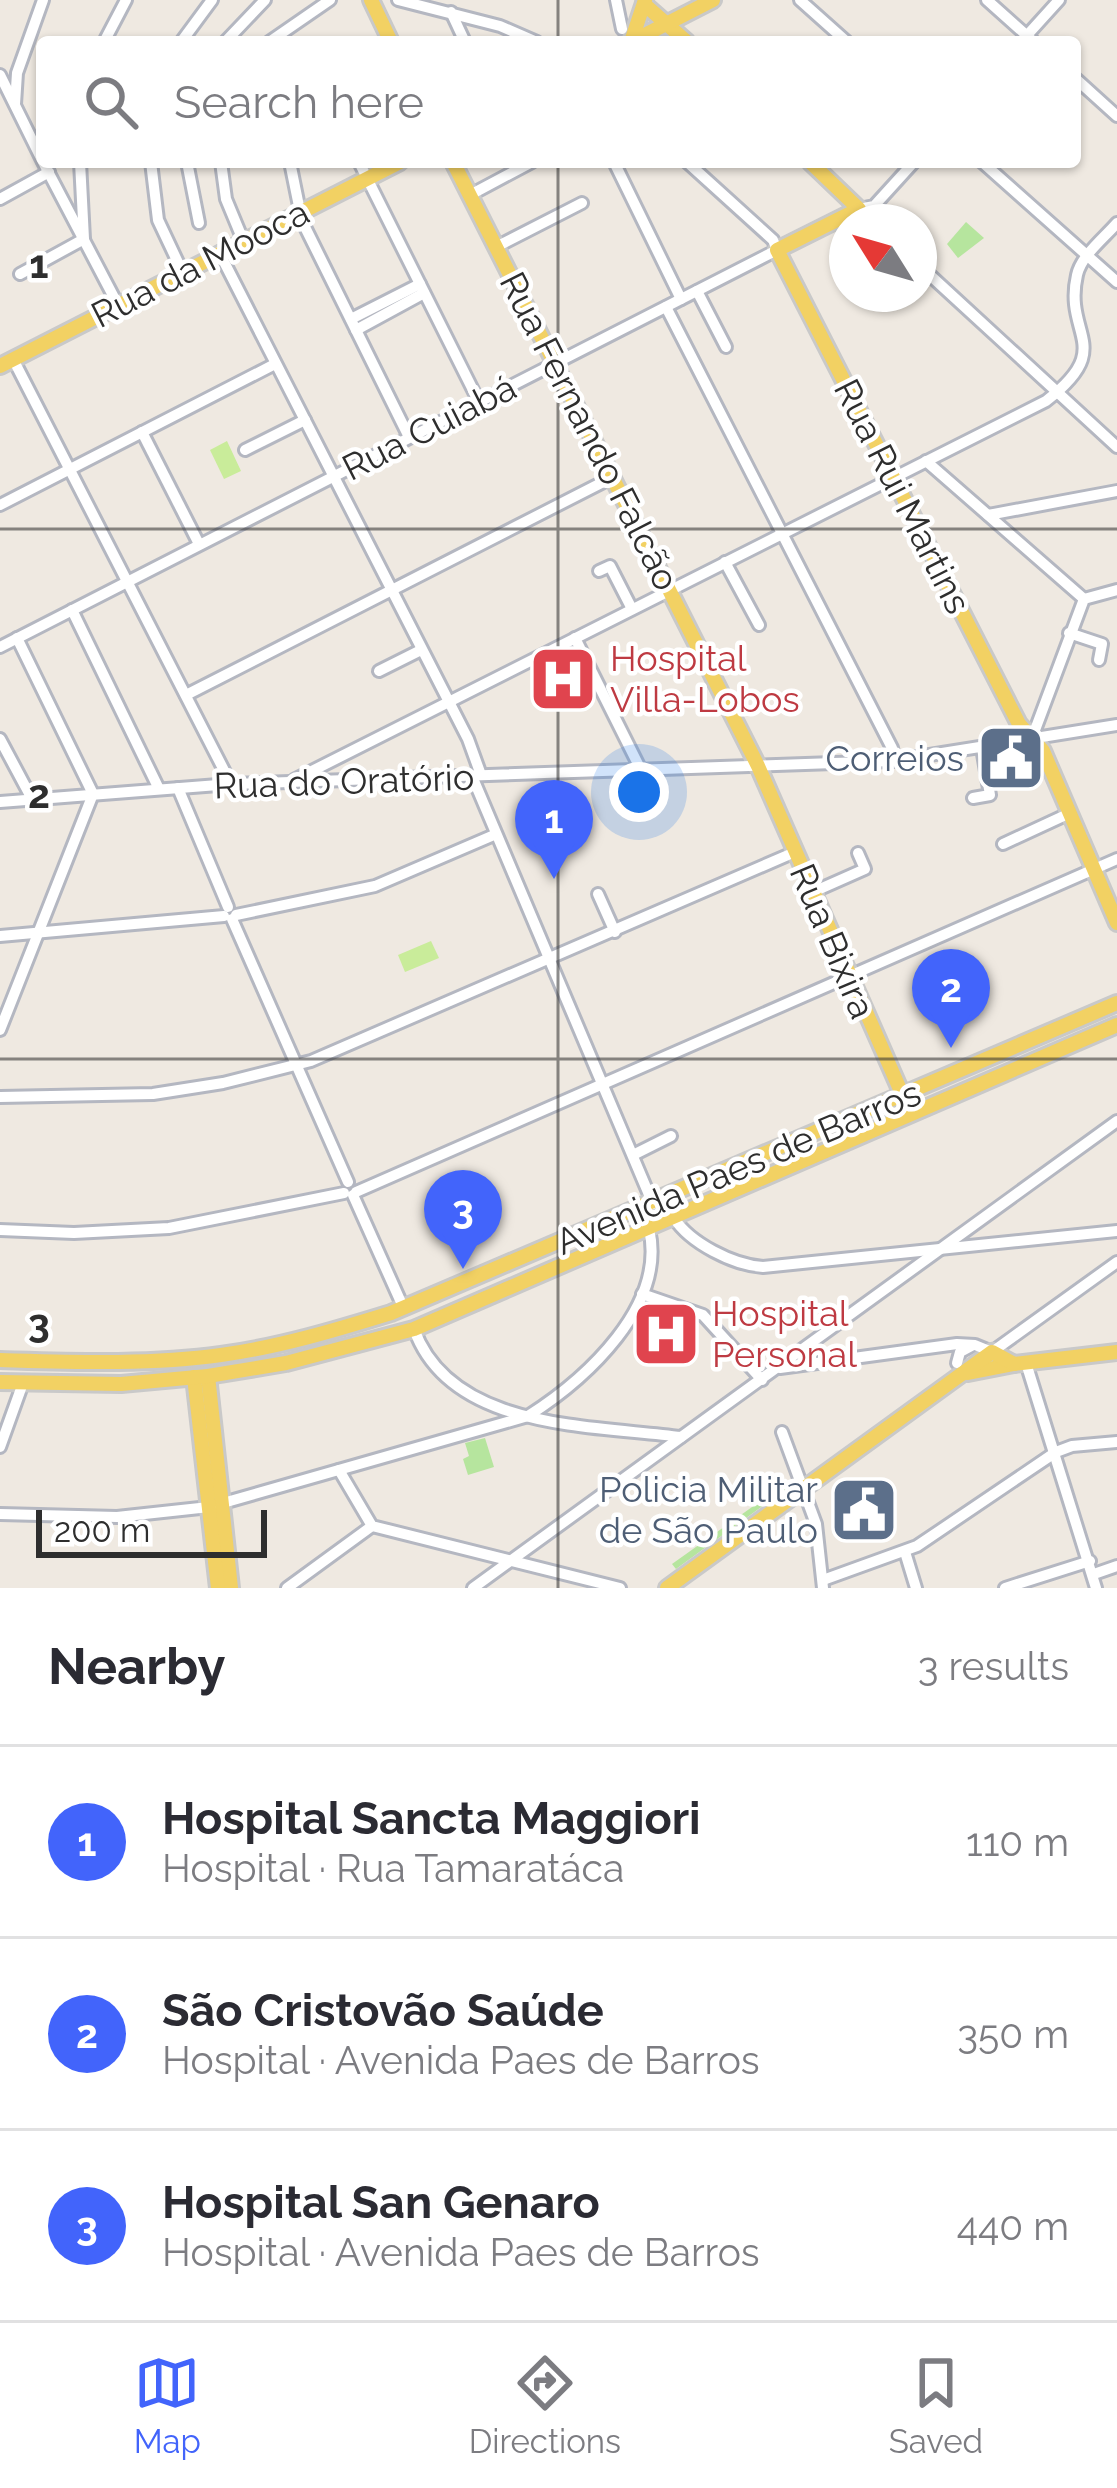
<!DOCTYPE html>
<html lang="en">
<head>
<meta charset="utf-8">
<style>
	body { margin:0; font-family:Raleway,sans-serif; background:#f2f2f3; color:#2b2b33 }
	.compass { position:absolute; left:829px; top:204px; width:108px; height:108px; border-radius:50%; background:#fff; box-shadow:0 3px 9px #0004; rotate:307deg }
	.scale { position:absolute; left:36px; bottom:30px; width:231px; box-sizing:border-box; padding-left:12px; border:6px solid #2e2e2e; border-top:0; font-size:33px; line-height:42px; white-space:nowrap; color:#2e2e2e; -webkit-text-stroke:9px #fff; paint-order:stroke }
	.you { position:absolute; left:639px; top:792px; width:42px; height:42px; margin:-30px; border:9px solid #fff; border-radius:50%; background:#1a73e8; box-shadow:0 0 0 18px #1a73e833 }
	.badge { display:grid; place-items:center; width:78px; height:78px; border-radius:50%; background:#4264fb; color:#fff; font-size:39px; font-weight:700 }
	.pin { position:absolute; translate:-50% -99px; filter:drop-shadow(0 3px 6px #0008) }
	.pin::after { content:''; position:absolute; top:63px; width:42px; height:36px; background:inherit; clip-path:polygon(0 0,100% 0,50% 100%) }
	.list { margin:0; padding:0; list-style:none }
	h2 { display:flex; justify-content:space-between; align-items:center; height:156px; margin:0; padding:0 48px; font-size:51px }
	h2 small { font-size:39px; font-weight:400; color:#7c7c81 }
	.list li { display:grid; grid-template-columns:78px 1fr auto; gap:36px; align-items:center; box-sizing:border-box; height:192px; padding:0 48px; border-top:3px solid #e1e1e2 }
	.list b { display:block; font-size:45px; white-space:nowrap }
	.list p { margin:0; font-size:39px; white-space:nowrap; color:#7c7c81 }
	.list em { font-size:39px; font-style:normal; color:#7c7c81 }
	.icon { flex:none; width:66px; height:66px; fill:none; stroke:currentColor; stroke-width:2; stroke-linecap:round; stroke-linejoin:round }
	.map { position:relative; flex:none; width:1117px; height:1588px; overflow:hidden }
	.search { position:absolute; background:#fff; box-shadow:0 3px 9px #0004; left:36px; right:36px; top:36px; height:132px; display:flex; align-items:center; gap:30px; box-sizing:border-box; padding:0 42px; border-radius:12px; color:#7c7c81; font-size:45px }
	.sheet { height:732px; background:#fff }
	nav { display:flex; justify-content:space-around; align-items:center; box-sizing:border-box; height:168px; border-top:3px solid #e1e1e2; background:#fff; font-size:33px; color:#7c7c81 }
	nav a { display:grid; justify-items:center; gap:6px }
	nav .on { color:#4264fb }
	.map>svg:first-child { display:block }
</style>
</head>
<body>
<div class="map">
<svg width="1117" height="1588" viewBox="0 0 1117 1588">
	<rect width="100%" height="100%" fill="#efe9e1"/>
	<g fill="#b6e59e">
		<polygon points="966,222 984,238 958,258 947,244"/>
		<polygon points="485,1438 494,1467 468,1475 463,1459 469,1456 465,1443"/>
		<polygon points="783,1485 786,1489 676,1569 672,1564"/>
	</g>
	<g fill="#c9ec9a">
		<polygon points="227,441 241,471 224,479 210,450"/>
		<polygon points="431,941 439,958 405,972 398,955"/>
	</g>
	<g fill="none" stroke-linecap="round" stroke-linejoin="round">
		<defs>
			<g id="minor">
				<polyline points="398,0 500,26 537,42"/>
				<polyline points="616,0 622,29"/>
				<polyline points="800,0 847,42"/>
				<polyline points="987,0 1034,42"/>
				<polyline points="451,12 465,42"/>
				<polyline points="104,42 126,0"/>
				<polyline points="181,42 212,0"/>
				<polyline points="225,42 265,0"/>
				<polyline points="269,42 330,0"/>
				<polyline points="1021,42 1059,0"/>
				<polyline points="0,75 42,160"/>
				<polyline points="1075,78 1117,116"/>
				<polyline points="15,104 17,73 43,0"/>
				<polyline points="43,162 118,305"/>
				<polyline points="151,162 158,220 182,271"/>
				<polyline points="187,162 199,223"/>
				<polyline points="221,162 226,199 243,240"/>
				<polyline points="290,162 302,221 409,437"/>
				<polyline points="359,162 479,402"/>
				<polyline points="614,162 681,299"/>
				<polyline points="982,162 1117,282"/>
				<polyline points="470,195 532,162"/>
				<polyline points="0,199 49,172"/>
				<polyline points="859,209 874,206 914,162"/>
				<polyline points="496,247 582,203"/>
				<polyline points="219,252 468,739 481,775"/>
				<polyline points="919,265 1117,447"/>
				<polyline points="20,274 84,239 80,162"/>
				<polyline points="697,291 726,347"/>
				<polyline points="666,307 892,748 895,761"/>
				<polyline points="351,319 420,284"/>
				<polyline points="356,330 424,293"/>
				<polyline points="13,359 231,784"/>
				<polyline points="142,432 199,544"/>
				<polyline points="245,450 305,420"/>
				<polyline points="926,461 1084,599"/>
				<polyline points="0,505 275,364"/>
				<polyline points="988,515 1117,491"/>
				<polyline points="725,562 759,625"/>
				<polyline points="599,571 610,566 632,609"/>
				<polyline points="72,610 159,789"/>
				<polyline points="1069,633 1102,644 1099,660"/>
				<polyline points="575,638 641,770"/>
				<polyline points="0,647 777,250 773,240 687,162"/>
				<polyline points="379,671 421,650"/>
				<polyline points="186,695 613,477"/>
				<polyline points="1032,738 1084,599 1117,590"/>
				<polyline points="0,739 32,799"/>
				<polyline points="472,776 653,1204"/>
				<path d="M294 780 1046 401C1117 346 1063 336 1077 275 1081 256 1104 238 1117 223"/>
				<polyline points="178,788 228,907"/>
				<polyline points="973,798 990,795 982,748"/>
				<polyline points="0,802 231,784 892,761 1117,725"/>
				<polyline points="1003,844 1070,813"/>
				<polyline points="813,892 865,869 858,853"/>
				<polyline points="598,894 615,932"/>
				<polyline points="236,915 375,886 494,835"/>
				<polyline points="232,919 348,1182"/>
				<polyline points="0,936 224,916"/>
				<polyline points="0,1030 93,794 17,638"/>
				<polyline points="0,1097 153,1094 223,1083 311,1061 795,852"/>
				<polyline points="633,1155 671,1136"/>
				<polyline points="356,1192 1117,859"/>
				<polyline points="353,1195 404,1309"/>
				<path d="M674 1218C690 1243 733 1265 763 1267L1117 1231"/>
				<polyline points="0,1230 74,1233 169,1228 344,1193"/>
				<polyline points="642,1294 703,1315 762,1380"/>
				<path d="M414 1329C450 1430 590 1425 681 1437"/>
				<polyline points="957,1363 960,1352 973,1345"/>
				<polyline points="1026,1363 1096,1588"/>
				<polyline points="780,1368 957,1344 975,1345 992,1352 1117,1262"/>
				<polyline points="782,1432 816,1524 823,1588"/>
				<polyline points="0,1447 23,1383"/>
				<polyline points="339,1470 372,1526 620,1588"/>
				<path d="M0 1514 117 1517 209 1507 528 1416C586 1379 667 1306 649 1229"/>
				<polyline points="905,1552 916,1588"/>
				<polyline points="1094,1574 1117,1566"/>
				<polyline points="823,1580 917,1546 1056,1452 1072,1446 1117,1442"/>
				<polyline points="287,1588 372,1526"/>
				<polyline points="473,1588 1117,1121"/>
				<polyline points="1005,1588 1090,1561"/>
			</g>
			<g id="major">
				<polyline points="371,0 391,42"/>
				<polyline points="644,4 687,42"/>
				<polyline points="631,42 713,0"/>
				<polyline points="631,42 645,0"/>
				<polyline points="453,162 758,766 906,1103"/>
				<polyline points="810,162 859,209 777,250 1019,724 1043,751 1117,923"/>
				<polyline points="0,366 400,162"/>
				<path d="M0 1360C73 1362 149 1365 221 1355 279 1347 336 1330 391 1313L1117 1003"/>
				<polyline points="968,1373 1014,1364 1117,1352"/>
				<polyline points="208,1376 231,1588"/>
				<polyline points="194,1377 218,1588"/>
				<polyline points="0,1382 121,1384 208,1376 286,1363 414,1329 1117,1025"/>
				<polyline points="667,1588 992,1352 1014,1364"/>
			</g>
		</defs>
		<use href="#minor" stroke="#b4b7c1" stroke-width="16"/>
		<use href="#major" stroke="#c9c9c9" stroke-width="20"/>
		<use href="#minor" stroke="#fff" stroke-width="10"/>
		<use href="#major" stroke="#f2d163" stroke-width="14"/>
	</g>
	<path fill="none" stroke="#2e2e2e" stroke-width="3" stroke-opacity="0.55" d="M558 0V42M558 162V1588M0 529H1117M0 1059H1117"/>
	<defs>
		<symbol id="hospital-square" viewBox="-11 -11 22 22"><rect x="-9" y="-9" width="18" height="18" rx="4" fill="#e0444e" stroke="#fff"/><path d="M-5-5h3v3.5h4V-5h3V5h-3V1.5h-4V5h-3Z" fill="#fff"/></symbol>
		<symbol id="civic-square" viewBox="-11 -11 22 22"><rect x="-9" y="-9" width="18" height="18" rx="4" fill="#5c6f8a" stroke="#fff"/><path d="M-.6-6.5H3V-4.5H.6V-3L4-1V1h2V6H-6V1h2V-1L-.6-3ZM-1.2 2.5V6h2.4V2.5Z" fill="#fff"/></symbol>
	</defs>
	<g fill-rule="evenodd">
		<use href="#hospital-square" x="525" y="641" width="76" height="76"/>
		<use href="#civic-square" x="973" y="720" width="76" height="76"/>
		<use href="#hospital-square" x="628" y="1296" width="76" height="76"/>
		<use href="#civic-square" x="826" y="1472" width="76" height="76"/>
	</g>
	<g text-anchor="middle" stroke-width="9" stroke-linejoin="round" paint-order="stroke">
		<g font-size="36" fill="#2e2e2e" stroke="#fff">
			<text transform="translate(200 263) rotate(-27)" y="13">Rua da Mooca</text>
			<text transform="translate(429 427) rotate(-27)" y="13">Rua Cuiabá</text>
			<text transform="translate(590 431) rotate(63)" y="13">Rua Fernando Falcão</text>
			<text transform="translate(903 496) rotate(63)" y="13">Rua Rui Martins</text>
			<text transform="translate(344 781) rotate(-2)" y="13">Rua do Oratório</text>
			<text transform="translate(833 941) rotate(67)" y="13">Rua Bixira</text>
			<text transform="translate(738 1167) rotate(-23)" y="13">Avenida Paes de Barros</text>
		</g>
		<g font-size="36" fill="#be3a42" stroke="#fff" text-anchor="start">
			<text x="610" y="671">Hospital<tspan x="610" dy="41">Villa-Lobos</tspan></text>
			<text x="712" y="1326">Hospital<tspan x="712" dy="41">Personal</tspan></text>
		</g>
		<g font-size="36" fill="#4e5e75" stroke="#fff" text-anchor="end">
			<text x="964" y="771">Correios</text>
			<text x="818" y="1502">Policia Militar<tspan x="818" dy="41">de São Paulo</tspan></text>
		</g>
	</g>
	<g font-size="39" text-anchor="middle" font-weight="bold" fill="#2e2e2e" stroke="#fff" stroke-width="9" stroke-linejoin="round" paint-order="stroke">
		<text x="39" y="278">1</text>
		<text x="39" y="808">2</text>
		<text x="39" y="1337">3</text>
	</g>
</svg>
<svg class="compass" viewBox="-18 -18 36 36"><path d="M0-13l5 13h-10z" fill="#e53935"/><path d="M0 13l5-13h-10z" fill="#7c7c81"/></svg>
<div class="scale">200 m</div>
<div class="you"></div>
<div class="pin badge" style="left:554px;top:879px">1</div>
<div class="pin badge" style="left:951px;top:1048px">2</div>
<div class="pin badge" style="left:463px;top:1269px">3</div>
<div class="search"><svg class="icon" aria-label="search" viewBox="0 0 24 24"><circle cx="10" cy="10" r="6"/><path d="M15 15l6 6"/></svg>Search here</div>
</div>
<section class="sheet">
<h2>Nearby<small>3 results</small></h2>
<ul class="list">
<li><span class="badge">1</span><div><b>Hospital Sancta Maggiori</b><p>Hospital · Rua Tamaratáca</p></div><em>110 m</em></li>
<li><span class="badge">2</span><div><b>São Cristovão Saúde</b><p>Hospital · Avenida Paes de Barros</p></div><em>350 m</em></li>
<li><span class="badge">3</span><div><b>Hospital San Genaro</b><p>Hospital · Avenida Paes de Barros</p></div><em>440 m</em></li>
</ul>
</section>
<nav>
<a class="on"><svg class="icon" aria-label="map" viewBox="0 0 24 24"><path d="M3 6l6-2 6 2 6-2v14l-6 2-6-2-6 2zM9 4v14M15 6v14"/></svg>Map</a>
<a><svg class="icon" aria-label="directions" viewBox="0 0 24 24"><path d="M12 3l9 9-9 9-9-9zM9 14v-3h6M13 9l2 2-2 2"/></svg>Directions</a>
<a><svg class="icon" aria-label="saved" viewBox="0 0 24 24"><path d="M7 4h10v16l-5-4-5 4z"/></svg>Saved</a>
</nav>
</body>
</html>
